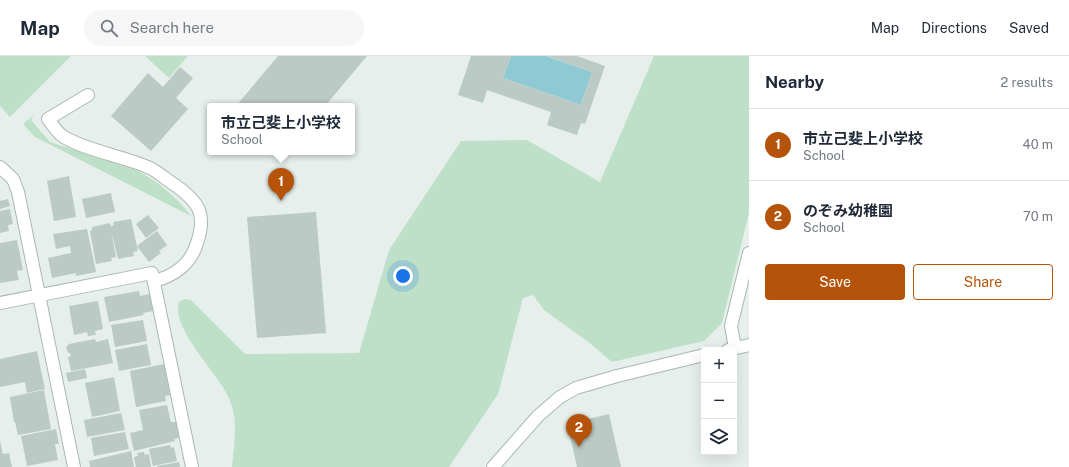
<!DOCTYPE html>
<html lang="en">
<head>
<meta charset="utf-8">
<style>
	body { margin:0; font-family:"Public Sans","Noto Sans JP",sans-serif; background:#f6f6f7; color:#1f2937 }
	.controls { position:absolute; right:12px; bottom:12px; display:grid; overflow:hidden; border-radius:4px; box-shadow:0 4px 16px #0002 }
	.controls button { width:36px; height:36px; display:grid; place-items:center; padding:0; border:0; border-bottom:1px solid #e0e1e3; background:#fff; color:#1f2937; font:20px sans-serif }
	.you { position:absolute; left:403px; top:220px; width:14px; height:14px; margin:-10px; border:3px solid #fff; border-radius:50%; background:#1a73e8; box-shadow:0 0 0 6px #1a73e833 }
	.badge { display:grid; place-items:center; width:26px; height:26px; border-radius:50%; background:#b45309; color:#fff; font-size:13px; font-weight:700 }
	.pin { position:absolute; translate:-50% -33px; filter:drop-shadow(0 1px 2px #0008) }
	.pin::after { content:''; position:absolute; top:21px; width:14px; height:12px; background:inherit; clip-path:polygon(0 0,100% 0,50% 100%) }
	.popup { position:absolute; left:207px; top:47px; width:148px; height:52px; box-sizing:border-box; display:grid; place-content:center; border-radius:4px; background:#fff; filter:drop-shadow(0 1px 3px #0005); font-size:13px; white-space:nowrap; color:#747a83 }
	.popup b { font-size:15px; color:#1f2937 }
	.popup::after { content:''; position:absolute; left:50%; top:100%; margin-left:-8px; border:8px solid transparent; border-top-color:#fff }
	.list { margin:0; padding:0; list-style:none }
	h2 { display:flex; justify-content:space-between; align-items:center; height:52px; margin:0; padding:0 16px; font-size:17px }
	h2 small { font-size:13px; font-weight:400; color:#747a83 }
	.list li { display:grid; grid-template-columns:26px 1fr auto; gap:12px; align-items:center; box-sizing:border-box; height:72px; padding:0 16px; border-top:1px solid #e0e1e3 }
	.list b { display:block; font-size:15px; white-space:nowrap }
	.list p { margin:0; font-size:13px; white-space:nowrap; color:#747a83 }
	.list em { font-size:13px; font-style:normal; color:#747a83 }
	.actions { display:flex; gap:8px; padding:12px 16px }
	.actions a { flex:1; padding:9px 0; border:1px solid #b45309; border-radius:4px; text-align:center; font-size:14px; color:#b45309 }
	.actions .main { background:#b45309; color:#fff }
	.icon { flex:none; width:22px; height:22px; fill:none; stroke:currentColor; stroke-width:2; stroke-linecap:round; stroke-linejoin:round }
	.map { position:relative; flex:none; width:749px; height:411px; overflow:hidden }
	header { display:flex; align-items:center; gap:24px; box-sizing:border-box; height:56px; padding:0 20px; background:#fff; border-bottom:1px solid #e0e1e3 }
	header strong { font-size:19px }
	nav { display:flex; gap:22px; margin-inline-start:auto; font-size:14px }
	.search { width:280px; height:36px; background:#f6f6f7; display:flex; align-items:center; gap:10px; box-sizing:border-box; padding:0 14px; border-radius:22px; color:#747a83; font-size:15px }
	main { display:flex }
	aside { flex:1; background:#fff }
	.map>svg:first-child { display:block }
</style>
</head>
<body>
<header>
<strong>Map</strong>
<div class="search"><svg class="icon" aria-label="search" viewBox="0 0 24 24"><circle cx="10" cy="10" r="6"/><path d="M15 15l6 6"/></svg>Search here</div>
<nav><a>Map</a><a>Directions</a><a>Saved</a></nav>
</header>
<main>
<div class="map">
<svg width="749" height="411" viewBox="0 0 749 411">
	<rect width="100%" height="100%" fill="#e6efeb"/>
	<g fill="#bfe0c8">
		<polygon points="0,0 71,0 10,61 0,50"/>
		<polygon points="145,0 188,0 169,22"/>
		<path d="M654 0H749V157L722 267 704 285 612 306 587 285 544 254 533 239 523 242 498 338 449 411H232C234 390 238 367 231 347 222 320 170 274 179 246L184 243 191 244 245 298 359 297 389 194 461 85 527 84 600 126Z"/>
		<path d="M34 59 31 64 50 86 138 115C158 126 177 141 191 160L35 81 23 68Z"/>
	</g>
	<polygon fill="#8ec9d4" points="511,0 546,0 592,16 581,49 503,22"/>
	<g fill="#bbcac4">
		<polygon points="278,0 367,0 325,50 236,50"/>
		<polygon points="471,0 511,0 503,22 581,49 592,16 547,0 577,0 605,10 585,68 581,67 577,79 547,69 551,56 487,34 483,47 458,39"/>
		<polygon points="180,11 193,22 176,42 188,53 151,95 111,60 148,17 163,31"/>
		<polygon points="272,96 286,96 280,103"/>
		<polygon points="69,120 76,161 54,165 47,125"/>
		<polygon points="111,137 115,156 86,162 82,143"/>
		<polygon points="8,143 10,150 0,153 0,145"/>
		<polygon points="10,153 13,168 8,169 9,175 0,177 0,155"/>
		<polygon points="316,156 326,277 257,282 247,161"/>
		<polygon points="148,159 159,172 146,182 136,168"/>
		<polygon points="131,163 138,195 133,196 134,200 118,203 111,174 116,201 111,202 112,205 96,208 90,175 92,174 92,171 110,167 111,170 114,169 113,166"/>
		<polygon points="87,173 96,216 76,220 76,217 52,222 48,202 71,197 70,190 56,193 53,178"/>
		<polygon points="157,175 167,189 159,195 161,197 149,206 137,190"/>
		<polygon points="17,184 23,214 17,215 19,224 0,227 0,187"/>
		<polygon points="139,235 140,240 150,238 153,255 143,257 144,259 109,266 104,241"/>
		<polygon points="98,245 103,273 95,275 96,279 88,280 87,276 74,279 69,250"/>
		<polygon points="143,264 147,285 115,291 111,269"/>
		<polygon points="95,283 96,286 108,283 113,307 71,315 68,301 71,300 70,297 68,297 66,291 69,288"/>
		<polygon points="147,288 151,309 119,315 115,294"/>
		<polygon points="37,295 45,333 27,337 25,326 0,331 0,303"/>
		<polygon points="164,308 170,339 165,340 166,345 136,351 130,315"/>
		<polygon points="85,313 87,322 68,326 66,317"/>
		<polygon points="114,321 120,355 92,361 85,327"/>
		<polygon points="44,334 51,373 18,379 15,366 14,366 10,341"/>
		<polygon points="167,349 171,366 176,366 179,382 174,383 175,385 134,395 130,377 143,374 139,354"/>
		<polygon points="121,357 125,374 87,381 84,364"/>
		<polygon points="609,358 621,411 577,411 570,380 578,378 575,366"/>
		<polygon points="56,373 59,388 55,388 58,404 27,410 21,380"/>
		<polygon points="125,376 129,393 94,400 91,382"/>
		<polygon points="0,385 3,398 9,397 12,411 0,411"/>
		<polygon points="170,389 171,392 174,391 177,405 153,410 149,393"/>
		<polygon points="131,395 134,411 90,411 89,405"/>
		<polygon points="144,396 145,399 149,398 151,411 136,411 134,401 138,400 137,397"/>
		<polygon points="179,406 180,411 157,411 157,410"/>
	</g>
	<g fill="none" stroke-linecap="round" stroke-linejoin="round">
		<defs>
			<g id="lane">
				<path d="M88 39 48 63C53 69 57 77 64 81 87 95 124 100 150 112 158 116 167 124 175 129 199 146 207 158 197 187 191 208 174 220 154 225"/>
				<polyline points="735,292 731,270 749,197"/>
				<polyline points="728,294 749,289"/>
				<polyline points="617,320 704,299"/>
			</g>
			<g id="street">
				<polyline points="0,111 13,123 18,136 74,411"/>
				<polyline points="0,247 152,217 192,411"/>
				<polyline points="560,341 576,332 617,320"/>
			</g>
			<polyline id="secondary" points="493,411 538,360 560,341"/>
		</defs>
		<use href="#lane" stroke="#a8b8b2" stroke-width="14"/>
		<use href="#street" stroke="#a8b8b2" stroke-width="14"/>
		<use href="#secondary" stroke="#a4bbb3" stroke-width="14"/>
		<use href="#lane" stroke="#fff" stroke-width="12"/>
		<use href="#street" stroke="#fff" stroke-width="12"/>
		<use href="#secondary" stroke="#fff" stroke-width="12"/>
	</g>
</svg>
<div class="controls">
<button>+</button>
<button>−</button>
<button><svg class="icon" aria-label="layers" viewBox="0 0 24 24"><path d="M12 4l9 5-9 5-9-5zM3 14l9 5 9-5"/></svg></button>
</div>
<div class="you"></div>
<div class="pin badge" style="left:281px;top:145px">1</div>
<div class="popup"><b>市立己斐上小学校</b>School</div>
<div class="pin badge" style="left:579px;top:391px">2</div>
</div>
<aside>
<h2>Nearby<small>2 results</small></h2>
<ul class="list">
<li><span class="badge">1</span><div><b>市立己斐上小学校</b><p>School</p></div><em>40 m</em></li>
<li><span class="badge">2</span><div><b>のぞみ幼稚園</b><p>School</p></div><em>70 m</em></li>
</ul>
<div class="actions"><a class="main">Save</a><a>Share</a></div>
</aside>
</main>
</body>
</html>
